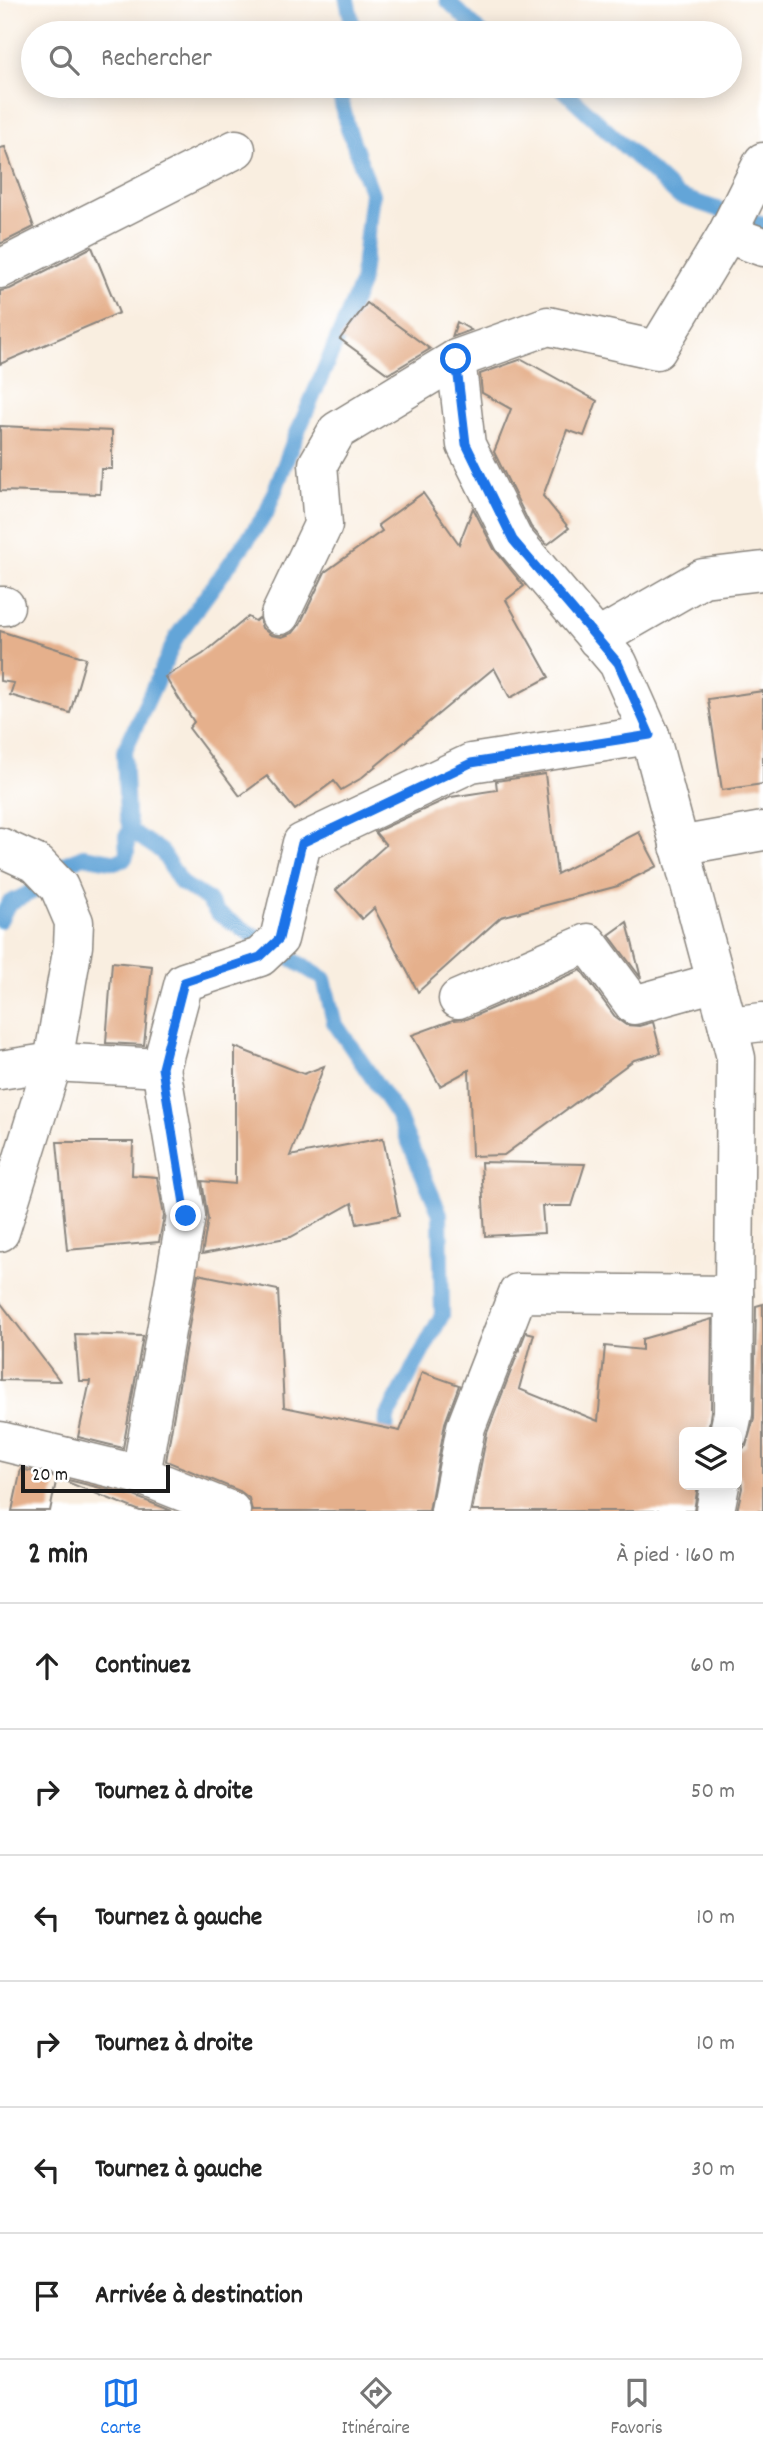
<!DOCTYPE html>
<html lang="fr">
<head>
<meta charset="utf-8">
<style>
	body { margin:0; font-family:Dekko,sans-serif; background:#f6f6f6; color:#222 }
	.controls { position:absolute; right:21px; bottom:21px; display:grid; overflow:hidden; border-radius:10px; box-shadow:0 4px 18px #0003 }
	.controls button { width:63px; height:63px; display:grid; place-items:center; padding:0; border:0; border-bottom:2px solid #e0e0e0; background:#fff; color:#222; font:35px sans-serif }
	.scale { position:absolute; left:21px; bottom:18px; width:149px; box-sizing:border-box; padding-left:7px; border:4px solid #1c1c1c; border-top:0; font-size:19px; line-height:24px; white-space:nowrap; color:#1c1c1c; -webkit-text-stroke:5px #fff; paint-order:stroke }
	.stop { position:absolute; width:21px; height:21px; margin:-16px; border:5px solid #1a73e8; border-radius:50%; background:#fff }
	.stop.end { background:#1a73e8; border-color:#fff; box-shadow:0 2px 7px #0008 }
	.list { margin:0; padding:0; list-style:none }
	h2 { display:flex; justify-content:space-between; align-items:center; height:91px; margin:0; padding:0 28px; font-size:30px }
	h2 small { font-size:23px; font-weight:400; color:#767676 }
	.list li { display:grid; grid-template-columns:46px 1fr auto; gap:21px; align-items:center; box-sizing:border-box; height:126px; padding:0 28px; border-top:2px solid #e0e0e0 }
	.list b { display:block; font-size:26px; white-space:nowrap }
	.list em { font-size:23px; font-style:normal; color:#767676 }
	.icon { flex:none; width:38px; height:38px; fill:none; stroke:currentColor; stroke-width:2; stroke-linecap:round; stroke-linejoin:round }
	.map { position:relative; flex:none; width:763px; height:1511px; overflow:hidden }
	.search { position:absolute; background:#fff; box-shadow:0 4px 18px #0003; left:21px; right:21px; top:21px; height:77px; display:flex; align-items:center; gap:18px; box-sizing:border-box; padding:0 24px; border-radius:38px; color:#767676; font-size:26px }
	.sheet { height:847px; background:#fff }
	nav { display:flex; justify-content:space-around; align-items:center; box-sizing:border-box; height:98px; border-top:2px solid #e0e0e0; background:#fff; font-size:19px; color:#767676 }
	nav a { display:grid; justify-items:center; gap:4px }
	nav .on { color:#1a73e8 }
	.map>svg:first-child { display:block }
</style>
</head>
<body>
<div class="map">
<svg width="763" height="1511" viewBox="0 0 763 1511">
	<rect width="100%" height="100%" fill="#fff"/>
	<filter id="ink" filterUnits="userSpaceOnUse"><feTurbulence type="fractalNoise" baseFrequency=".0143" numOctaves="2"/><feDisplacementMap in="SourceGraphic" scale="14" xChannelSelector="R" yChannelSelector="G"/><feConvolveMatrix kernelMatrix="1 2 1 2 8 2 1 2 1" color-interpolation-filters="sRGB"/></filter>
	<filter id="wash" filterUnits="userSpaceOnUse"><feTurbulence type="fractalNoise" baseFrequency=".00686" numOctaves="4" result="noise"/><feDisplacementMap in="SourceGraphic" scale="28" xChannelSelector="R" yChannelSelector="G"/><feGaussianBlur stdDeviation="1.57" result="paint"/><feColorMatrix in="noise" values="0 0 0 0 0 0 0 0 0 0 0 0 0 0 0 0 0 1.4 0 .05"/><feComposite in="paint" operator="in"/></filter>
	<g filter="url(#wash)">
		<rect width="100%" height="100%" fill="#f9eee0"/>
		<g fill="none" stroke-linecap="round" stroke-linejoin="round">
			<g stroke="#64a5d8" stroke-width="16">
				<polyline points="347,0 353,27 348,33"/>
				<polyline points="447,0 481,33"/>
				<polyline points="335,86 339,92 348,128 372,194 361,284 292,445 266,514 177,636 124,752 127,816 131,831 162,852 181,883 207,899 217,913 324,979 334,1022 397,1114 440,1214 442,1315 387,1417 385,1449"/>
				<polyline points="559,86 678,196 763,224"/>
				<polyline points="0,920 9,903 38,889 63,865 83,856 117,862 125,858 127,852 126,836 131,831"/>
			</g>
		</g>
		<g id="blocks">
			<g fill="#e5b08c">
				<polygon points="5,147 34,227 0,244 0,148"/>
				<polygon points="92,247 119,313 0,364 0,291 10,289"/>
				<polygon points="367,303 430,349 388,374 340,339"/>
				<polygon points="457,322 471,330 452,337"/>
				<polygon points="522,359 597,401 584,436 567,430 543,496 569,528 547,545 531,527 494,452 511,409 482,393 480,374"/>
				<polygon points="0,426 112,431 112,469 101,469 100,494 0,491"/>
				<polygon points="423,493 459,544 473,508 494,549 524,586 506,600 549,677 510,698 494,668 360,779 341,790 334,781 295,810 267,776 240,796 189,728 194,722 165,677 203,654 248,617 255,621 259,618 262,628 271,635 282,637 293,633 300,624 325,572 382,531 378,525"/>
				<polygon points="0,631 86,658 70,713 10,695 14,683 0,681"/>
				<polygon points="763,691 763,784 722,790 708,699"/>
				<polygon points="545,774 557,874 639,832 657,866 618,886 501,917 418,992 374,908 362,919 336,890 386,845 375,832 451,797 497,790 496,781"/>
				<polygon points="627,922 641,978 609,935"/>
				<polygon points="112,962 152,966 144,1045 106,1043"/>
				<polygon points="581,970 616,1018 626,1025 639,1026 653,1022 661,1053 634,1060 504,1155 472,1156 469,1070 440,1086 412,1035 453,1020 467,1019"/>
				<polygon points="235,1047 304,1074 324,1066 290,1156 383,1138 399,1216 357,1224 352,1203 291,1237 202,1254 208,1219 202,1181 235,1184"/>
				<polygon points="57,1142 133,1142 132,1175 157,1177 164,1216 159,1242 67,1250"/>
				<polygon points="481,1162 585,1164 572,1206 542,1206 544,1233 485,1236"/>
				<polygon points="198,1274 278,1290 284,1407 400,1431 422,1372 459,1385 445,1423 429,1511 252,1511 249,1498 240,1491 166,1461"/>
				<polygon points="0,1302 60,1381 0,1380"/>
				<polygon points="763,1304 763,1511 737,1511 742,1488 741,1479 737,1472 737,1452 746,1446 754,1418 756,1306"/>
				<polygon points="712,1319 711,1411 708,1432 684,1432 684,1485 698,1485 694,1511 472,1511 487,1433 526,1332 534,1334 519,1389 598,1421 605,1346 642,1350 642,1339"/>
				<polygon points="75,1334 143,1336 123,1448 78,1437 90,1381 79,1381"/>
				<polygon points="21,1469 57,1477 50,1511 12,1511"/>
				<polygon points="68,1480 134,1496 172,1511 140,1511 67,1482"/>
			</g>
		</g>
	</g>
	<g filter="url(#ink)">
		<use href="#blocks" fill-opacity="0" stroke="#8a857e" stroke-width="2"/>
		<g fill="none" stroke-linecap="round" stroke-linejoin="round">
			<defs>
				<g id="minor">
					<polyline points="727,234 763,247"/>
					<polyline points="0,269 236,149"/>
					<polyline points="456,359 466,445 513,539 618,663 650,735 728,1026 736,1058 733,1413 729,1432"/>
					<polyline points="0,606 5,606"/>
					<polyline points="280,615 323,525 318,464 337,431 456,359 548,326 657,350 727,234 763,162"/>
					<polyline points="597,639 703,578 763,571"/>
					<polyline points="679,846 763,831"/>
					<polyline points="0,847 37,864 59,887 74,922 73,946 53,1062 0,1232"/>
					<polyline points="458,999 588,943 634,1005 716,982"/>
					<polyline points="728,1026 763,1022"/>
					<polyline points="0,1070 53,1062 161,1068 184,982 260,957 279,939 302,843 471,763 650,735"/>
					<polyline points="0,1441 141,1475 186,1216 161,1068"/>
					<polyline points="141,1475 231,1511"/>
					<polyline points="450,1511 466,1427 518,1293 734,1295"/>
					<polyline points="715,1511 720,1485"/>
				</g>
			</defs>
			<use href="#minor" stroke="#8a857e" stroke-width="41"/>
			<use href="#minor" stroke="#fff" stroke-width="38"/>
		</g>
	</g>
	<g fill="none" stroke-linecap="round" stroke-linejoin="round" filter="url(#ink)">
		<polyline stroke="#1a73e8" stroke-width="9" points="186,1216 162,1068 184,982 260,957 279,939 302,843 471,763 650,735 618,663 513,540 466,444 456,359"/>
	</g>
</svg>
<div class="controls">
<button><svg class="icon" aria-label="layers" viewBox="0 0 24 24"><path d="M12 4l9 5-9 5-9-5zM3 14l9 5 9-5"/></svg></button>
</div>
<div class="scale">20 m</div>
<div class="stop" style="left:456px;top:359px"></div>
<div class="stop end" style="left:186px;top:1216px"></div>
<div class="search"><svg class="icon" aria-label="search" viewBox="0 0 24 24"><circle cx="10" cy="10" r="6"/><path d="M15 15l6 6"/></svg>Rechercher</div>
</div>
<section class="sheet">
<h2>2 min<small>À pied · 160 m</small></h2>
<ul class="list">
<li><svg class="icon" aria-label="ahead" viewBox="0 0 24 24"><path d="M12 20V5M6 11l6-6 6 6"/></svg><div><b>Continuez</b></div><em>60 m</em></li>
<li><svg class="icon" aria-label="right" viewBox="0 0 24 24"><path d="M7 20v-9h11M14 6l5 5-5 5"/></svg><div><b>Tournez à droite</b></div><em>50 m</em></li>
<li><svg class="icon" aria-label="left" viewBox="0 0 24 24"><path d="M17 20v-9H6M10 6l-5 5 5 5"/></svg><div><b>Tournez à gauche</b></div><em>10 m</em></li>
<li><svg class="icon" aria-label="right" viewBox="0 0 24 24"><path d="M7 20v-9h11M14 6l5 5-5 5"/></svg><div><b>Tournez à droite</b></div><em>10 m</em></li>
<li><svg class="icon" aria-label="left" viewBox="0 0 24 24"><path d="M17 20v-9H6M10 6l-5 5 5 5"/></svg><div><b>Tournez à gauche</b></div><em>30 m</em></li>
<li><svg class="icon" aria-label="arrive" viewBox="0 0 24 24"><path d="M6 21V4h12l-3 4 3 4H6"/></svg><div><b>Arrivée à destination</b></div></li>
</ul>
</section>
<nav>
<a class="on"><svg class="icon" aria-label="map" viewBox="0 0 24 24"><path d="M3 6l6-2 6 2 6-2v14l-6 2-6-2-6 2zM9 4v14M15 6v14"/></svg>Carte</a>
<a><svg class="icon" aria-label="directions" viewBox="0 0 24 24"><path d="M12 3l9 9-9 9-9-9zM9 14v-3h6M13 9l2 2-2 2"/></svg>Itinéraire</a>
<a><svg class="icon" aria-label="saved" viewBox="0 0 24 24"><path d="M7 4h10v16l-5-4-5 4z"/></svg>Favoris</a>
</nav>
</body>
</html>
